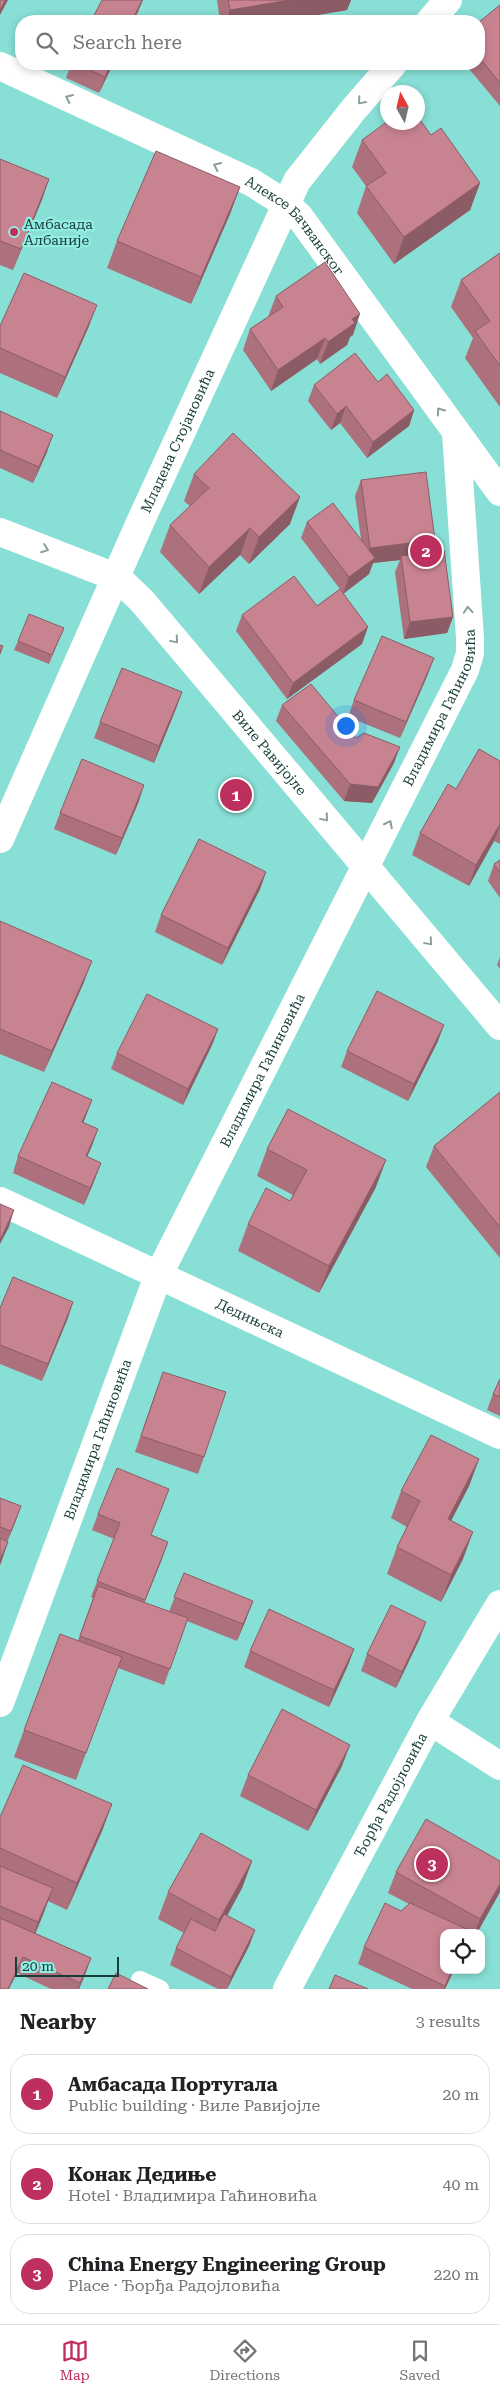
<!DOCTYPE html>
<html lang="en">
<head>
<meta charset="utf-8">
<style>
	body { margin:0; font-family:"Roboto Serif",serif; background:#f6f6f6; color:#202124 }
	.controls { position:absolute; right:15px; bottom:15px; display:grid; overflow:hidden; border-radius:10px; box-shadow:0 2px 8px #0003 }
	.controls button { width:45px; height:45px; display:grid; place-items:center; padding:0; border:0; border-bottom:1px solid #e0e0e0; background:#fff; color:#202124; font:25px sans-serif }
	.compass { position:absolute; left:380px; top:85px; width:45px; height:45px; border-radius:50%; background:#fff; box-shadow:0 2px 8px #0003; rotate:352deg }
	.scale { position:absolute; left:15px; bottom:12px; width:104px; box-sizing:border-box; padding-left:5px; border:2px solid #173d39; border-top:0; font-size:14px; line-height:18px; white-space:nowrap; color:#173d39; -webkit-text-stroke:4px #94ede2; paint-order:stroke }
	.you { position:absolute; left:345px; top:725px; width:18px; height:18px; margin:-12px; border:4px solid #fff; border-radius:50%; background:#1a73e8; box-shadow:0 0 0 8px #1a73e833 }
	.badge { display:grid; place-items:center; width:32px; height:32px; border-radius:50%; background:#bd2f5d; color:#fff; font-size:16px; font-weight:700 }
	.pin { position:absolute; translate:-50% -50%; border:2px solid #fff; box-shadow:0 1px 5px #0006 }
	.list { margin:0; padding:0; list-style:none }
	h2 { display:flex; justify-content:space-between; align-items:center; height:65px; margin:0; padding:0 20px; font-size:21px }
	h2 small { font-size:16px; font-weight:400; color:#757577 }
	.list li { display:grid; grid-template-columns:32px 1fr auto; gap:15px; align-items:center; box-sizing:border-box; height:80px; margin:0 10px 10px; padding:0 10px; border:1px solid #e0e0e0; border-radius:20px }
	.list b { display:block; font-size:19px; white-space:nowrap }
	.list p { margin:0; font-size:16px; white-space:nowrap; color:#757577 }
	.list em { font-size:16px; font-style:normal; color:#757577 }
	.icon { flex:none; width:28px; height:28px; fill:none; stroke:currentColor; stroke-width:2; stroke-linecap:round; stroke-linejoin:round }
	.map { position:relative; flex:none; width:500px; height:1989px; overflow:hidden }
	.search { position:absolute; background:#fff; box-shadow:0 2px 8px #0003; left:15px; right:15px; top:15px; height:55px; display:flex; align-items:center; gap:12px; box-sizing:border-box; padding:0 18px; border-radius:20px; color:#757577; font-size:19px }
	.sheet { height:335px; background:#fff }
	nav { display:flex; justify-content:space-around; align-items:center; box-sizing:border-box; height:70px; border-top:1px solid #e0e0e0; background:#fff; font-size:14px; color:#757577 }
	nav a { display:grid; justify-items:center; gap:2px }
	nav .on { color:#bd2f5d }
	.map>svg:first-child { display:block }
</style>
</head>
<body>
<div class="map">
<svg width="500" height="1989" viewBox="0 0 500 1989">
	<rect width="100%" height="100%" fill="#87dfd5"/>
	<g fill="none" stroke-linecap="round" stroke-linejoin="round">
		<polyline stroke="#fff" stroke-width="18" points="140,1980 160,1989"/>
		<g stroke="#fff" stroke-width="28">
			<polyline points="430,21 448,0"/>
			<path id="s1" d="M0 66 251 182 286 204 299 216 500 492"/>
			<path id="s2" d="M0 532 118 578 142 601 500 1026"/>
			<path id="s3" d="M0 839 142 518 297 181 354 109 393 64"/>
			<path id="s4" d="M0 1201 500 1435"/>
			<path id="s5" d="M0 1703 158 1276 465 670 470 653V638L456 433"/>
			<polyline points="430,1721 500,1766"/>
			<path id="s6" d="M287 1989 430 1721 500 1604"/>
		</g>
	</g>
	<g fill="#ac717d">
		<polygon points="217,0 351,0 347,10 282,21 220,21"/>
		<polygon points="500,5 500,106 465,64 479,64 479,22"/>
		<polygon points="71,64 113,64 99,93 66,78"/>
		<polygon points="431,135 480,183 470,210 394,264 357,213 366,186 352,167 362,140"/>
		<polygon points="0,159 49,179 13,270 0,265"/>
		<polygon points="240,187 230,214 191,304 107,268 117,241"/>
		<polygon points="500,253 500,407 465,358 473,338 451,307 461,280"/>
		<polygon points="276,296 353,335 350,337 347,345 320,364 317,359 271,391 243,350 250,329 268,317"/>
		<polygon points="0,326 89,326 57,398 0,373"/>
		<polygon points="378,382 414,410 409,426 367,458 340,423 331,430 308,401 314,385"/>
		<polygon points="0,411 47,452 33,483 0,468"/>
		<polygon points="194,474 290,524 249,564 240,555 199,594 160,552 170,525 190,506 184,501"/>
		<polygon points="361,480 435,540 431,551 453,617 447,633 404,639 395,572 400,560 373,563 369,574 343,594 362,644 287,699 236,631 242,615 317,606 340,589 301,538 307,522 361,539 355,496"/>
		<polygon points="64,628 49,664 14,650 18,641"/>
		<polygon points="428,674 400,738 348,717 354,700"/>
		<polygon points="182,692 154,763 94,738 100,722"/>
		<polygon points="282,705 356,738 394,763 372,803 344,801 276,721"/>
		<polygon points="500,761 500,844 494,841 469,886 412,855 420,833 456,789"/>
		<polygon points="139,801 116,855 54,829 60,813"/>
		<polygon points="500,860 500,898 488,881 494,864"/>
		<polygon points="266,872 260,889 222,965 155,932 161,915"/>
		<polygon points="0,921 84,982 44,1072 0,1054"/>
		<polygon points="500,957 500,969 497,965"/>
		<polygon points="218,1029 212,1045 183,1105 111,1069 117,1053"/>
		<polygon points="438,1041 408,1101 341,1067 347,1051"/>
		<polygon points="500,1092 500,1258 426,1167 434,1146"/>
		<polygon points="86,1116 83,1123 98,1129 87,1157 95,1179 84,1205 13,1173 18,1156"/>
		<polygon points="267,1149 376,1187 319,1293 238,1251 248,1224 290,1201 293,1195 257,1176"/>
		<polygon points="73,1302 42,1381 0,1364 0,1308"/>
		<polygon points="500,1379 500,1416 487,1410 493,1394"/>
		<polygon points="157,1388 204,1457 198,1474 135,1452"/>
		<polygon points="479,1459 469,1486 451,1521 463,1559 441,1602 387,1574 397,1547 407,1527 391,1518 401,1491"/>
		<polygon points="169,1489 151,1535 162,1559 144,1603 169,1612 184,1573 247,1617 237,1641 187,1621 164,1685 118,1668 76,1780 14,1757 24,1730 78,1640 93,1598 91,1597 114,1539 92,1530 98,1514"/>
		<polygon points="0,1498 21,1506 0,1560"/>
		<polygon points="420,1638 396,1688 361,1671 367,1654"/>
		<polygon points="354,1649 348,1665 329,1707 244,1667 250,1651"/>
		<polygon points="342,1766 308,1831 240,1796 248,1775"/>
		<polygon points="112,1804 102,1831 67,1910 48,1901 35,1933 91,1958 79,1989 51,1989 17,1973 0,1989 0,1817"/>
		<polygon points="252,1861 242,1888 227,1916 255,1930 249,1946 227,1989 218,1989 170,1965 176,1948 184,1933 158,1919 168,1892"/>
		<polygon points="396,1872 500,1892 477,1933 444,1933 454,1970 445,1989 412,1989 358,1964 364,1947 409,1904 388,1893"/>
	</g>
	<g fill="#8c5c66">
		<polygon points="5,0 8,0 0,15 0,10"/>
		<polygon points="142,0 143,0 134,21 132,21"/>
		<polygon points="290,0 351,0 347,10 282,21 226,21 230,10"/>
		<polygon points="111,64 113,64 99,93 105,77"/>
		<polygon points="49,179 42,200 13,270 21,249"/>
		<polygon points="480,183 470,210 394,264 404,237"/>
		<polygon points="240,187 230,214 191,304 201,277"/>
		<polygon points="97,305 89,326 57,398 65,377"/>
		<polygon points="360,314 353,335 350,337 347,345 320,364 328,342 352,319"/>
		<polygon points="325,338 317,359 271,391 278,370"/>
		<polygon points="346,406 340,423 331,430 337,414"/>
		<polygon points="414,410 409,426 367,458 373,442"/>
		<polygon points="53,435 47,452 33,483 39,467"/>
		<polygon points="300,497 290,524 249,564 259,537"/>
		<polygon points="250,528 240,555 199,594 209,567"/>
		<polygon points="435,540 429,556 401,556 400,560 373,563 369,574 343,594 349,577 364,564 370,548"/>
		<polygon points="453,617 447,633 404,639 410,622"/>
		<polygon points="368,627 362,644 287,699 293,683"/>
		<polygon points="434,658 428,674 400,738 406,722"/>
		<polygon points="182,692 176,709 154,763 159,746"/>
		<polygon points="400,747 394,763 372,803 344,801 350,784"/>
		<polygon points="144,785 139,801 116,855 122,838"/>
		<polygon points="500,824 500,826 494,841 469,886 476,865"/>
		<polygon points="266,872 260,889 222,965 228,948"/>
		<polygon points="92,961 84,982 44,1072 52,1051"/>
		<polygon points="444,1025 438,1041 408,1101 414,1084"/>
		<polygon points="218,1029 212,1045 183,1105 188,1089"/>
		<polygon points="92,1100 86,1116 76,1139 82,1122"/>
		<polygon points="98,1129 92,1146 80,1172 86,1156"/>
		<polygon points="386,1160 376,1187 319,1293 329,1266"/>
		<polygon points="101,1163 95,1179 84,1205 90,1188"/>
		<polygon points="14,1210 9,1227 0,1244 0,1240"/>
		<polygon points="73,1302 68,1318 42,1381 48,1364"/>
		<polygon points="479,1459 469,1486 438,1546 448,1519"/>
		<polygon points="21,1506 15,1523 5,1547 11,1531"/>
		<polygon points="473,1532 463,1559 441,1602 451,1575"/>
		<polygon points="8,1542 1,1563 0,1565 0,1560"/>
		<polygon points="168,1542 162,1559 139,1616 145,1600"/>
		<polygon points="253,1601 247,1617 237,1641 243,1624"/>
		<polygon points="426,1622 420,1638 396,1688 402,1672"/>
		<polygon points="354,1649 348,1665 329,1707 334,1690"/>
		<polygon points="350,1745 342,1766 308,1831 316,1810"/>
		<polygon points="112,1804 102,1831 67,1910 77,1883"/>
		<polygon points="252,1861 242,1888 210,1947 219,1920"/>
		<polygon points="500,1884 500,1892 477,1933 475,1933 480,1919"/>
		<polygon points="53,1888 43,1915 29,1949 38,1922"/>
		<polygon points="255,1930 249,1946 227,1989 231,1977"/>
		<polygon points="23,1957 17,1973 9,1989 8,1989"/>
		<polygon points="91,1958 85,1975 79,1989 78,1989"/>
		<polygon points="452,1970 454,1970 445,1989 444,1989"/>
	</g>
	<g fill="#c88391" stroke="#8c5c66">
		<polygon points="0,0 5,0 0,10"/>
		<polygon points="102,0 142,0 132,21 91,21"/>
		<polygon points="228,0 290,0 230,10"/>
		<polygon points="500,5 500,83 479,57 479,22"/>
		<polygon points="77,64 111,64 105,77"/>
		<polygon points="418,117 431,135 441,128 480,183 404,237 366,186 386,173 362,140 388,121 388,122 418,122"/>
		<polygon points="156,151 240,187 201,277 117,241"/>
		<polygon points="0,159 49,179 21,249 0,241"/>
		<polygon points="500,253 500,366 475,331 490,321 461,280"/>
		<polygon points="325,262 360,314 352,319 355,323 328,342 325,338 278,370 250,329 283,307 276,296"/>
		<polygon points="24,273 97,305 65,377 0,348 0,326"/>
		<polygon points="355,353 378,382 387,374 414,410 373,442 346,406 337,414 314,385"/>
		<polygon points="0,411 53,435 39,467 0,450"/>
		<polygon points="233,433 300,497 259,537 250,528 209,567 170,525 209,488 194,474"/>
		<polygon points="426,472 435,540 370,548 361,480"/>
		<polygon points="333,503 375,558 349,577 307,522"/>
		<polygon points="444,550 453,617 410,622 401,556"/>
		<polygon points="294,576 317,606 340,589 368,627 293,683 242,615"/>
		<polygon points="29,614 64,628 52,655 18,641"/>
		<polygon points="382,636 434,658 406,722 354,700"/>
		<polygon points="0,645 3,646 0,654"/>
		<polygon points="122,668 182,692 159,746 100,722"/>
		<polygon points="311,684 356,738 364,733 400,747 378,787 350,784 282,705"/>
		<polygon points="479,749 500,761 500,824 476,865 420,833 448,784 456,789"/>
		<polygon points="82,759 144,785 122,838 60,813"/>
		<polygon points="199,839 266,872 228,948 161,915"/>
		<polygon points="500,860 500,873 494,864"/>
		<polygon points="0,921 92,961 52,1051 0,1029"/>
		<polygon points="377,991 444,1025 414,1084 347,1051"/>
		<polygon points="147,994 218,1029 188,1089 117,1053"/>
		<polygon points="52,1082 92,1100 82,1122 98,1129 86,1156 101,1163 90,1188 18,1156"/>
		<polygon points="500,1092 500,1227 434,1146"/>
		<polygon points="288,1109 386,1160 329,1266 248,1224 266,1188 290,1201 307,1170 267,1149"/>
		<polygon points="0,1204 14,1210 0,1240"/>
		<polygon points="13,1277 73,1302 48,1364 0,1345 0,1308"/>
		<polygon points="163,1372 226,1392 204,1457 141,1436"/>
		<polygon points="500,1379 500,1397 493,1394"/>
		<polygon points="431,1435 479,1459 448,1519 473,1532 451,1575 397,1547 420,1501 401,1491"/>
		<polygon points="117,1468 169,1489 151,1535 168,1542 145,1600 97,1581 120,1523 98,1514"/>
		<polygon points="0,1498 21,1506 11,1531 0,1527"/>
		<polygon points="0,1538 8,1542 0,1560"/>
		<polygon points="184,1573 253,1601 243,1624 174,1597"/>
		<polygon points="98,1586 188,1618 170,1669 80,1636"/>
		<polygon points="391,1605 426,1622 402,1672 367,1654"/>
		<polygon points="269,1609 354,1649 334,1690 250,1651"/>
		<polygon points="60,1634 122,1657 86,1753 24,1730"/>
		<polygon points="282,1709 350,1745 316,1810 248,1775"/>
		<polygon points="23,1765 112,1804 77,1883 0,1848 0,1817"/>
		<polygon points="426,1819 500,1861 500,1884 480,1919 396,1872"/>
		<polygon points="201,1833 252,1861 219,1920 168,1892"/>
		<polygon points="0,1866 53,1888 38,1922 0,1906"/>
		<polygon points="385,1903 401,1911 410,1903 471,1931 470,1933 444,1933 444,1970 452,1970 445,1986 364,1947"/>
		<polygon points="224,1914 255,1930 231,1977 176,1948 191,1919 215,1931"/>
		<polygon points="0,1918 91,1958 80,1983 23,1957 8,1989 0,1989"/>
		<polygon points="116,1973 148,1989 108,1989"/>
		<polygon points="335,1975 368,1989 329,1989"/>
	</g>
	<defs><path id="oneway-chevron" d="M-2-3.5L2.5 0L-2 3.5" fill="none" stroke-width="1.6" stroke-linecap="round" stroke-linejoin="round" transform="scale(1.25)"/></defs>
	<g stroke="#8b9e9c">
		<use href="#oneway-chevron" transform="translate(69 98) rotate(-155)"/>
		<use href="#oneway-chevron" transform="translate(361 101) rotate(131)"/>
		<use href="#oneway-chevron" transform="translate(217 166) rotate(-155)"/>
		<use href="#oneway-chevron" transform="translate(440 411) rotate(-126)"/>
		<use href="#oneway-chevron" transform="translate(45 549) rotate(21)"/>
		<use href="#oneway-chevron" transform="translate(468 610) rotate(-94)"/>
		<use href="#oneway-chevron" transform="translate(175 640) rotate(50)"/>
		<use href="#oneway-chevron" transform="translate(325 818) rotate(50)"/>
		<use href="#oneway-chevron" transform="translate(389 824) rotate(-63)"/>
		<use href="#oneway-chevron" transform="translate(429 942) rotate(50)"/>
	</g>
	<circle fill="#bd2f5d" stroke="#94ede2" stroke-width="2" cx="14" cy="232" r="5"/>
	<g text-anchor="middle" stroke-width="4.5" stroke-linejoin="round" paint-order="stroke">
		<g font-size="14" fill="#173d39" stroke="#94ede2" text-anchor="start">
			<text x="24" y="229">Амбасада<tspan x="24" dy="16">Албаније</tspan></text>
		</g>
		<g font-size="14" fill="#173d39" stroke="#94ede2">
			<text dy="5" stroke="none"><textPath href="#s1" startOffset="339">Алексе Бачванског</textPath></text>
			<text dy="5" stroke="none"><textPath href="#s3" startOffset="436">Младена Стојановића</textPath></text>
			<text dy="5" stroke="none"><textPath href="#s5" startOffset="1091">Владимира Гаћиновића</textPath></text>
			<text dy="5" stroke="none"><textPath href="#s2" startOffset="358">Виле Равијојле</textPath></text>
			<text dy="5" stroke="none"><textPath href="#s5" startOffset="686">Владимира Гаћиновића</textPath></text>
			<text dy="5" stroke="none"><textPath href="#s4" startOffset="276">Дедињска</textPath></text>
			<text dy="5" stroke="none"><textPath href="#s5" startOffset="281">Владимира Гаћиновића</textPath></text>
			<text dy="5" stroke="none"><textPath href="#s6" startOffset="220">Ђорђа Радојловића</textPath></text>
		</g>
	</g>
</svg>
<div class="controls">
<button><svg class="icon" aria-label="locate" viewBox="0 0 24 24"><circle cx="12" cy="12" r="6"/><path d="M12 2v4M12 18v4M2 12h4M18 12h4"/></svg></button>
</div>
<svg class="compass" viewBox="-18 -18 36 36"><path d="M0-13l5 13h-10z" fill="#e53935"/><path d="M0 13l5-13h-10z" fill="#757577"/></svg>
<div class="scale">20 m</div>
<div class="you"></div>
<div class="pin badge" style="left:236px;top:795px">1</div>
<div class="pin badge" style="left:426px;top:551px">2</div>
<div class="pin badge" style="left:432px;top:1864px">3</div>
<div class="search"><svg class="icon" aria-label="search" viewBox="0 0 24 24"><circle cx="10" cy="10" r="6"/><path d="M15 15l6 6"/></svg>Search here</div>
</div>
<section class="sheet">
<h2>Nearby<small>3 results</small></h2>
<ul class="list">
<li><span class="badge">1</span><div><b>Амбасада Португала</b><p>Public building · Виле Равијојле</p></div><em>20 m</em></li>
<li><span class="badge">2</span><div><b>Конак Дедиње</b><p>Hotel · Владимира Гаћиновића</p></div><em>40 m</em></li>
<li><span class="badge">3</span><div><b>China Energy Engineering Group</b><p>Place · Ђорђа Радојловића</p></div><em>220 m</em></li>
</ul>
</section>
<nav>
<a class="on"><svg class="icon" aria-label="map" viewBox="0 0 24 24"><path d="M3 6l6-2 6 2 6-2v14l-6 2-6-2-6 2zM9 4v14M15 6v14"/></svg>Map</a>
<a><svg class="icon" aria-label="directions" viewBox="0 0 24 24"><path d="M12 3l9 9-9 9-9-9zM9 14v-3h6M13 9l2 2-2 2"/></svg>Directions</a>
<a><svg class="icon" aria-label="saved" viewBox="0 0 24 24"><path d="M7 4h10v16l-5-4-5 4z"/></svg>Saved</a>
</nav>
</body>
</html>
